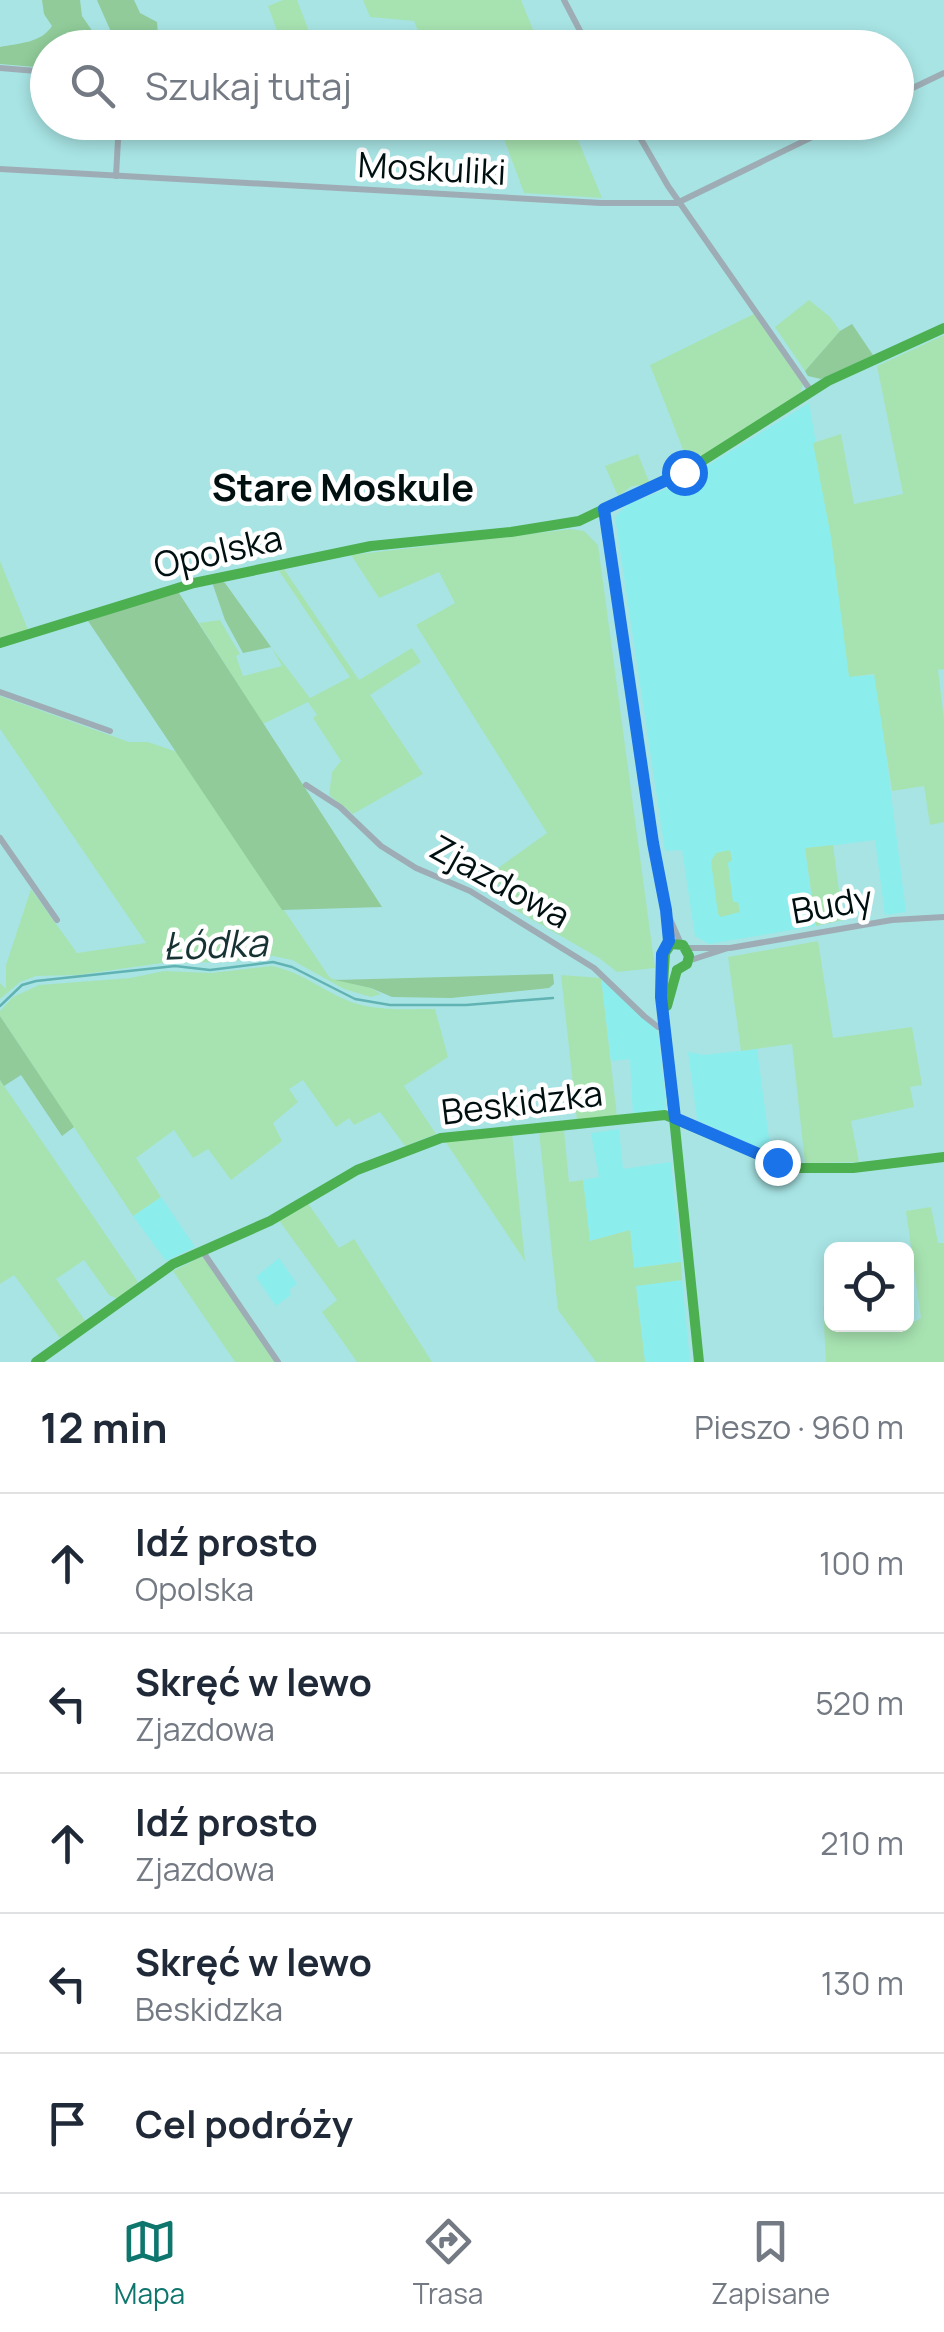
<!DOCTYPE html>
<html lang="pl">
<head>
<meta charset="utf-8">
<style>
	body { margin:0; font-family:Manrope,sans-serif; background:#f2f2f3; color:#1f2937 }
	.controls { position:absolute; right:30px; bottom:30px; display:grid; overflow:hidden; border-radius:15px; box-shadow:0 5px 15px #0003 }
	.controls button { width:90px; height:90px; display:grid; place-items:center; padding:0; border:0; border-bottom:2px solid #e0e1e3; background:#fff; color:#1f2937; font:50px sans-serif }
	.stop { position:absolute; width:30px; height:30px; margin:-22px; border:8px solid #1a73e8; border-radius:50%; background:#fff }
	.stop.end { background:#1a73e8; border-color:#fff; box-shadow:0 2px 10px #0008 }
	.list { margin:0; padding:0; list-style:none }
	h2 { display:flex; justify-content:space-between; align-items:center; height:130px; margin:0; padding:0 40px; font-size:42px }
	h2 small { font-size:32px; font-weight:400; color:#747a83 }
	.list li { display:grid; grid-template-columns:65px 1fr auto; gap:30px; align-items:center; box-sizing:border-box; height:140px; padding:0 40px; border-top:2px solid #e0e1e3 }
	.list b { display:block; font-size:38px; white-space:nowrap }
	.list p { margin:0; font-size:32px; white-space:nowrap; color:#747a83 }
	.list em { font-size:32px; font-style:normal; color:#747a83 }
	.icon { flex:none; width:55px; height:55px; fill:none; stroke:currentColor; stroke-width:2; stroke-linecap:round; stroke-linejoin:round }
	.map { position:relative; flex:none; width:944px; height:1362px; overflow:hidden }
	.search { position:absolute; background:#fff; box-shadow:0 5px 15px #0003; left:30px; right:30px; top:30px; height:110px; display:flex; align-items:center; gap:25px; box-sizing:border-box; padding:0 35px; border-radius:55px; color:#747a83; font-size:38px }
	.sheet { height:830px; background:#fff }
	nav { display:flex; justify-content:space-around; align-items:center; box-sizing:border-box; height:140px; border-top:2px solid #e0e1e3; background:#fff; font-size:28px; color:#747a83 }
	nav a { display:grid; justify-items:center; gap:5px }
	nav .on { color:#0f766e }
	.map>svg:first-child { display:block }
</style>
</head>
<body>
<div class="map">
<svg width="944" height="1362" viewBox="0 0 944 1362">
	<rect width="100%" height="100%" fill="#a8e4e4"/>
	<g fill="#8ceded">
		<polygon points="809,403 856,676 876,675 906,912 885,915 875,840 805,849 815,926 709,944 695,936 682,850 665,851 615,517 634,498 639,500 676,485"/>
		<polygon points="601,978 658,1031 666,1106 663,1111 633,1115 630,1059 611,1061"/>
		<polygon points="757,1049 771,1153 697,1120 688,1052 704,1055"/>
		<polygon points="619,1129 623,1169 671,1162 681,1262 634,1268 630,1230 590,1241 583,1180 599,1177 591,1133"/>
		<polygon points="161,1197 195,1247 166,1261 133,1216"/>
		<polygon points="279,1258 297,1284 289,1290 291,1295 276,1306 256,1277"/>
		<polygon points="682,1280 690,1362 645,1362 636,1285"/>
	</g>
	<g fill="#a7e3b1">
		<polygon points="283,0 297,0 315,47 283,47 268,6"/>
		<polygon points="363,0 521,0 540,47 424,47 414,21 370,17"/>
		<polygon points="498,123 571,123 602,198 524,193"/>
		<polygon points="809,300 830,317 840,331 805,371 775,327"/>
		<polygon points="756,313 803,384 800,395 689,465 650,365"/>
		<polygon points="944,335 944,669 938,670 944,720 944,822 930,825 924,786 892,791 874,674 849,677 831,537 813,443 841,434 854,504 903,494 877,366"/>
		<polygon points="638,454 650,484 632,486 618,496 605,466"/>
		<polygon points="571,529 584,531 598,545 655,968 617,972 599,958 514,909 491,873 547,833 416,625 455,603 439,572 379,598 351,555"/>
		<polygon points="0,561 28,630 0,638"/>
		<polygon points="284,569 359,680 412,648 421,662 370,695 423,774 353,814 329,795 332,772 341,761 313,718 317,715 308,702 263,724 199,623 220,620 240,654 236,656 243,676 282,666 271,647 310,698 350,677 279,571"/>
		<polygon points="0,696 129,742 148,742 177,752 330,978 371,988 381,994 371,997 344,989 292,960 273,956 225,962 162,963 78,975 36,976 20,982 0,999 0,983 6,989 6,965 31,889 77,953 146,943 0,729"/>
		<polygon points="833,845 843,920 816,926 805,848"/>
		<polygon points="730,850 732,860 728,863 733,902 738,902 740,912 721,917 718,914 711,861 716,853"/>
		<polygon points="818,941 833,1038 912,1027 922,1085 910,1087 914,1107 851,1121 859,1162 805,1163 792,1044 741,1051 728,957"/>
		<path d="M272 966C303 972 325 993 354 1003 379 1011 409 1009 435 1009L448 1057 404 1086 436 1134 405 1146 380 1112 354 1125 349 1118 336 1127 303 1080 289 1089 298 1102 273 1123 282 1141 231 1180 208 1149 193 1158 174 1130 136 1158 161 1197 133 1216 0 1016V1011L13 997 39 985 130 978 164 971 211 973Z"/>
		<polygon points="561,975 601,978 617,1116 577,1121"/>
		<polygon points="0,1080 138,1282 118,1299 109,1295 84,1260 56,1279 86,1322 60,1338 14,1275 0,1284"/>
		<polygon points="564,1130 569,1182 583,1180 590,1241 630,1230 634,1268 681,1262 682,1280 636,1286 645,1362 596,1362 558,1310 539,1132"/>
		<polygon points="512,1133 525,1261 445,1141"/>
		<polygon points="307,1202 339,1248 354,1239 432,1362 357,1362 322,1312 337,1300 280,1222 279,1219"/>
		<polygon points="931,1207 938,1243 944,1243 944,1362 826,1362 823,1306 831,1304 832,1324 898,1325 899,1330 921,1318 906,1211"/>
		<polygon points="201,1257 204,1258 277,1362 235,1362 173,1271"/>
	</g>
	<g fill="#90cb99">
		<path d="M42 0H80L82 16 93 32 71 47 48 48 47 68 0 64V47C20 43 41 43 52 26L44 14Z"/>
		<polygon points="97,0 134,0 140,13 157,22 158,35 135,44 115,41"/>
		<polygon points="852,324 873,355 821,379 808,376 805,371 840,331"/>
		<polygon points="219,580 225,583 271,647 243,653 225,620 213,585 212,581"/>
		<polygon points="177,590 382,907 282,910 88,621"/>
		<polygon points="553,974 554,984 549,988 451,998 392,997 371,988 335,980"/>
		<polygon points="0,1016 74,1127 62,1136 21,1075 4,1086 0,1080"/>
	</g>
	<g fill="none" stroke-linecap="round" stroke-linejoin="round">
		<polyline stroke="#61b2b2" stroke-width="2.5" points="0,1006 22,985 36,981 175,966 210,970 273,962 292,967 355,999 390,1005 466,1005 553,998"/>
		<g stroke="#9eadb5" stroke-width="6">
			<polyline points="564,0 589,48"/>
			<polyline points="0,68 48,72"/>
			<polyline points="896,96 944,73"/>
			<polyline points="631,122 668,186 811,391"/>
			<polyline points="0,169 601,203 677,203 843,122"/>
			<polyline points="116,176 119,122"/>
			<polyline points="604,510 655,853 666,910 681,944"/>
			<polyline points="0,692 110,731"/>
			<polyline points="306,785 340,807 381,846 416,868 470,891 594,968 644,1016 658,1027 666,1028"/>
			<polyline points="0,838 57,920"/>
			<polyline points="666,916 667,947"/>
			<polyline points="687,948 730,948 892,920 944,917"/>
			<polyline points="688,961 728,948"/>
			<polyline points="203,1252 278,1362"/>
		</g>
		<g stroke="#4caf50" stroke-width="10">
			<polyline points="0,643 194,583 371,546 511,532 579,521 696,465 828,381 944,328"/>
			<polyline points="677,970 687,964 689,956 683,945 671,944 665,953 662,1000 699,1362"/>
			<polyline points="667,1006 677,970"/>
			<polyline points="36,1362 173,1264 270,1221 357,1170 441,1138 665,1115 777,1162 800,1168 853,1168 944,1157"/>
		</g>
	</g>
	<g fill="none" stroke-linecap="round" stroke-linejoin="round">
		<polyline stroke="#1a73e8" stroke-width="12" points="684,472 604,509 653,843 666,910 669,941 662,954 661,997 675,1118 777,1162"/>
	</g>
	<g text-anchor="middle" stroke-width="9" stroke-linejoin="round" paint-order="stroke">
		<g font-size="35" fill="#001010" stroke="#fff">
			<text transform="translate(432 169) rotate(3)" y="12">Moskuliki</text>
			<text transform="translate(218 552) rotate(-13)" y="12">Opolska</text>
			<text transform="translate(500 882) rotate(29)" y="12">Zjazdowa</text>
			<text transform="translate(832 905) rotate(-10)" y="12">Budy</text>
			<text transform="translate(522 1103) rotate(-7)" y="12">Beskidzka</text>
		</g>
		<g font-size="38" font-weight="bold" fill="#001010" stroke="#fff">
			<text x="343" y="501">Stare Moskule</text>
		</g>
		<g font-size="38" font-style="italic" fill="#163232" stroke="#fff">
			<text transform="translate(215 945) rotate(-2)" y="13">Łódka</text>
		</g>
	</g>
</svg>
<div class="controls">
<button><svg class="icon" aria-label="locate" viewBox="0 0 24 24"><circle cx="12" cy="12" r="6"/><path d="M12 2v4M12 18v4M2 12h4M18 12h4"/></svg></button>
</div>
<div class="stop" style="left:684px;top:472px"></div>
<div class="stop end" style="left:777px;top:1162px"></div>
<div class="search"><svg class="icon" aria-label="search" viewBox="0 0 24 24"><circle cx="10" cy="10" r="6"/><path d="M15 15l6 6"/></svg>Szukaj tutaj</div>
</div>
<section class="sheet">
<h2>12 min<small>Pieszo · 960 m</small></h2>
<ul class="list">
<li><svg class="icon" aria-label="ahead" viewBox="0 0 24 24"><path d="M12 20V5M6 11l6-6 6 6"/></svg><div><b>Idź prosto</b><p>Opolska</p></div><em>100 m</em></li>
<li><svg class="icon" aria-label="left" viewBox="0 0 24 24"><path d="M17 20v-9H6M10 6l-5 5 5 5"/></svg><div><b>Skręć w lewo</b><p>Zjazdowa</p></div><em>520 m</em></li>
<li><svg class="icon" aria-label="ahead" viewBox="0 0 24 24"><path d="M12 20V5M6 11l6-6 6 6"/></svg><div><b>Idź prosto</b><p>Zjazdowa</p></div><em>210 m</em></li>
<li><svg class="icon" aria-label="left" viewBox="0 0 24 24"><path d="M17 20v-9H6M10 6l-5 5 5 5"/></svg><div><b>Skręć w lewo</b><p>Beskidzka</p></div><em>130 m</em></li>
<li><svg class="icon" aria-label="arrive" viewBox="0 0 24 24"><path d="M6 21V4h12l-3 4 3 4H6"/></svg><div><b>Cel podróży</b></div></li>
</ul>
</section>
<nav>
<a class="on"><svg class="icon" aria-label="map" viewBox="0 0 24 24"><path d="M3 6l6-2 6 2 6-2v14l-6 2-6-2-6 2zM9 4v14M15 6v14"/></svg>Mapa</a>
<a><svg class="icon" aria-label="directions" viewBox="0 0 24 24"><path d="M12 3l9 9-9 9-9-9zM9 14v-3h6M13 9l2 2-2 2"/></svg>Trasa</a>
<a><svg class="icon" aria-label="saved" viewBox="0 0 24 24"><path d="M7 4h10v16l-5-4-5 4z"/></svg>Zapisane</a>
</nav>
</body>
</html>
